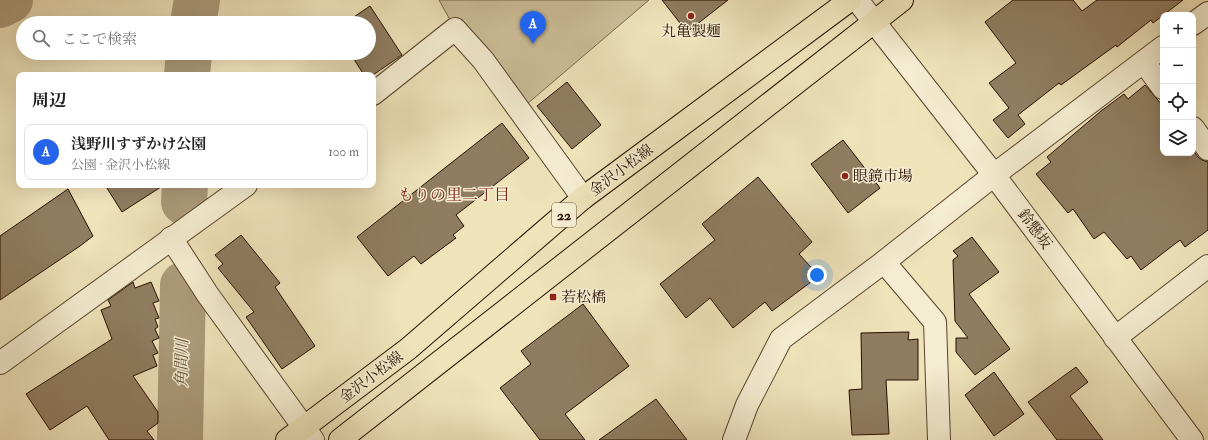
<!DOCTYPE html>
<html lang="ja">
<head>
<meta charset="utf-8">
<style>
	body { margin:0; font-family:"IM FELL Double Pica","Noto Serif JP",serif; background:#f6f6f6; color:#202124 }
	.controls { position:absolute; right:12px; top:12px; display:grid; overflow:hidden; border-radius:8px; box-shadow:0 4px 16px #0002 }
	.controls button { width:36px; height:36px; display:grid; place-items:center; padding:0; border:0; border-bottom:1px solid #e0e0e0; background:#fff; color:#202124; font:20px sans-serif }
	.you { position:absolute; left:817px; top:275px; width:14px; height:14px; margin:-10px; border:3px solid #fff; border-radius:50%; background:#1a73e8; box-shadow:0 0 0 6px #1a73e833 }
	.badge { display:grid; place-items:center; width:26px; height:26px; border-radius:50%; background:#2563eb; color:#fff; font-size:13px; font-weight:700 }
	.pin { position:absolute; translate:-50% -33px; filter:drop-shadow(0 1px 2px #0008) }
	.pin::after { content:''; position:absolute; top:21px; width:14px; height:12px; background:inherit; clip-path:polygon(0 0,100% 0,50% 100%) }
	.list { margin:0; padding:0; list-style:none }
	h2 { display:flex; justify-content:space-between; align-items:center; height:52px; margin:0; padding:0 16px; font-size:17px }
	h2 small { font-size:13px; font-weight:400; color:#757577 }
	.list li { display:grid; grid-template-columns:26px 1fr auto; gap:12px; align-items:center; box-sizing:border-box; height:56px; margin:0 8px 8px; padding:0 8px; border:1px solid #e0e0e0; border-radius:8px }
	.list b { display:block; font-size:15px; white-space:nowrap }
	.list p { margin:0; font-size:13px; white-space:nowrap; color:#757577 }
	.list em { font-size:13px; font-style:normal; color:#757577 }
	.icon { flex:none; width:22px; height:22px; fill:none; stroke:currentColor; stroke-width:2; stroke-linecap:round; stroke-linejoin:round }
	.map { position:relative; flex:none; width:1208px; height:440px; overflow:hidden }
	.search { position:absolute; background:#fff; box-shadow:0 4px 16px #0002; left:16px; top:16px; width:360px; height:44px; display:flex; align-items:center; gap:10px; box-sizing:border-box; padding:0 14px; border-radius:22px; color:#757577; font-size:15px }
	.panel { position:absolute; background:#fff; box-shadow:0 4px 16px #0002; left:16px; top:72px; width:360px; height:116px; border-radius:8px }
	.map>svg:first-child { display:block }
</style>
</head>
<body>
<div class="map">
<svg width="1208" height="440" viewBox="0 0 1208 440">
	<rect width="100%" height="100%" fill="#efe3ba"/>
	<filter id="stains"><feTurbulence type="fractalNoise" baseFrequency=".005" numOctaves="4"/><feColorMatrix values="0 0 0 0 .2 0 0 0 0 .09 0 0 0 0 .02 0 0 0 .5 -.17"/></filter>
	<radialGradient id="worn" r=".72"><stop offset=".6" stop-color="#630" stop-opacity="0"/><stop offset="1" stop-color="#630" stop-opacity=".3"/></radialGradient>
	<polygon fill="#cdbf9a" stroke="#7b674d" points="439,0 649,0 520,110 455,29"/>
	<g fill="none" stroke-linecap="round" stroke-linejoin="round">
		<g stroke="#ac9b7b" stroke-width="46">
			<polyline points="0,5 10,0"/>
			<polyline points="193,23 197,0"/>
			<polyline points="187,75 189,53"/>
			<polyline points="184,202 185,185"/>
			<polyline points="180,440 183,285"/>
		</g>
	</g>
	<g fill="#907d61" stroke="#290f00">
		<polygon points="662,0 728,0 687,32"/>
		<polygon points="1013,0 1073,0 1082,11 1097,0 1183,0 1153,23 1151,20 1117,47 1116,45 1061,85 1059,83 1018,115 1025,124 1008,138 993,120 1009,108 989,83 1016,63 985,22"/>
		<polygon points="370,6 402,55 373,75 364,75 350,53 369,53 369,23 345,23"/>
		<polygon points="567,82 601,125 572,149 537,106"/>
		<polygon points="1145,85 1163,106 1163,153 1193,153 1193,150 1198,157 1202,160 1208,162 1208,230 1185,247 1180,240 1141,270 1131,256 1127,259 1104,232 1094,239 1073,209 1068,213 1036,174 1051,162 1047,157 1101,111 1124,94 1128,99"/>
		<polygon points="502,123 529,158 456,215 464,226 453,235 456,238 421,264 414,256 388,276 357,237"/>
		<polygon points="843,140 880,188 848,213 811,164"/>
		<polygon points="758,177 812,242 799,254 819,276 772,311 765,302 733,328 710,298 686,318 660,284 715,240 702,224"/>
		<polygon points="105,185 164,185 122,212"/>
		<polygon points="68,189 93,236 80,246 0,300 0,236"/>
		<polygon points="241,235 280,283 275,287 315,346 282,369 246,317 254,312 218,268 223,264 215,255"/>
		<polygon points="972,237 999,272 969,294 1010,349 975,375 956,352 956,338 968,338 955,321 953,260 958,256 953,251"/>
		<polygon points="133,282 135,288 151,282 159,301 153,303 159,318 155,319 158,327 155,329 159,338 152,341 158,353 153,355 157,366 133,376 158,412 158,423 147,431 154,440 109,440 87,406 50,430 26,394 112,339 101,310 111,306 108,300"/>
		<polygon points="583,304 629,366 565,414 585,440 540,440 500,388 531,364 521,351"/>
		<polygon points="909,332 908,340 918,339 918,380 886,380 889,434 852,435 849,390 862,389 861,333"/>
		<polygon points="1076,367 1088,382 1070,396 1103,440 1057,440 1028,402"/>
		<polygon points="994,372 1024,414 994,436 965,395"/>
		<polygon points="656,399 687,440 599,440"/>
	</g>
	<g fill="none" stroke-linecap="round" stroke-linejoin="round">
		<defs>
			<g id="minor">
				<polyline points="857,0 994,175 1192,440"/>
				<polyline points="1193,24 1208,13"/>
				<polyline points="1144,62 1163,88"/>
				<polyline points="373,94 455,29 483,60 583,198"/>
				<polyline points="1193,128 1208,149"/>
				<polyline points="171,238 208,295 313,440"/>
				<polyline points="884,262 935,322 939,440"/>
				<polyline points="1115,338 1208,266"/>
				<polyline points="0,363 246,185"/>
				<polyline points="734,440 747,405 781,339 884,262 994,175 1163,47"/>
			</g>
			<g id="major">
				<polyline points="287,440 408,349 583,198 850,0"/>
				<polyline points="340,440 902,0"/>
			</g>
		</defs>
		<use href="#minor" stroke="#5a442e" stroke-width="24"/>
		<use href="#major" stroke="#290f00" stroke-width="24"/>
		<use href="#minor" stroke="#f5edd2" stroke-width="22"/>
		<use href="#major" stroke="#efe3ba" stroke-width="22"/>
	</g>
	<g fill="#8f2418" stroke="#f5edd2" stroke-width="1.5">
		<circle cx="691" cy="16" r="4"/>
		<circle cx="845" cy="176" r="4"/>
		<rect x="549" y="293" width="8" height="8" rx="2"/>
	</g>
	<g text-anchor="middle" stroke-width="3" stroke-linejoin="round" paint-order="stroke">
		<rect fill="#f5edd2" stroke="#66523f" stroke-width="1" x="552" y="203" width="24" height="24" rx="3"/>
		<g font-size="14" font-weight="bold" fill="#290f00">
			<text x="564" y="220">22</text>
		</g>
		<g font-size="15" fill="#290f00" stroke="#f5edd2" text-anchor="start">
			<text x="691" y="36" text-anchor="middle">丸亀製麺</text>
			<text x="853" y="181">眼鏡市場</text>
			<text x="561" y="302">若松橋</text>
		</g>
		<g font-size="15" fill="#290f00" stroke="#f5edd2">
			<text transform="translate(621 170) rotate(-37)" y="5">金沢小松線</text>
			<text transform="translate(1035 229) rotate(53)" y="5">鈴懸坂</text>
			<text transform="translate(371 377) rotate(-37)" y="5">金沢小松線</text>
		</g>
		<g font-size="16" fill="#7a1f14" stroke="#f5edd2">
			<text x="454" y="200">もりの里二丁目</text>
		</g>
		<g font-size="16" font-style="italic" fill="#644e37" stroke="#f5edd2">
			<text transform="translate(181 363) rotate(-89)" y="6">角間川</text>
		</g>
	</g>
	<rect width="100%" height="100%" filter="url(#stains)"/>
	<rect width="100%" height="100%" fill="url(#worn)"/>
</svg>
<div class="controls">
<button>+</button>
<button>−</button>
<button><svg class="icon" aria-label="locate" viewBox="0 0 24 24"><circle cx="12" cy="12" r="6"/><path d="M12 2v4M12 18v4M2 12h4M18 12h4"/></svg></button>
<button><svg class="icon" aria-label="layers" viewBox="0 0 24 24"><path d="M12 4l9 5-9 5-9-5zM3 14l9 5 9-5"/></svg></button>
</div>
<div class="you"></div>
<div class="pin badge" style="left:533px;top:44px">A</div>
<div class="search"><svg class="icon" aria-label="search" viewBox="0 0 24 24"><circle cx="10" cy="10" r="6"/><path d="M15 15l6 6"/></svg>ここで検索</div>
<section class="panel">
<h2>周辺<small></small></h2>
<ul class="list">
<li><span class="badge">A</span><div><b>浅野川すずかけ公園</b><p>公園 · 金沢小松線</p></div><em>100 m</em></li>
</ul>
</section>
</div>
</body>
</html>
